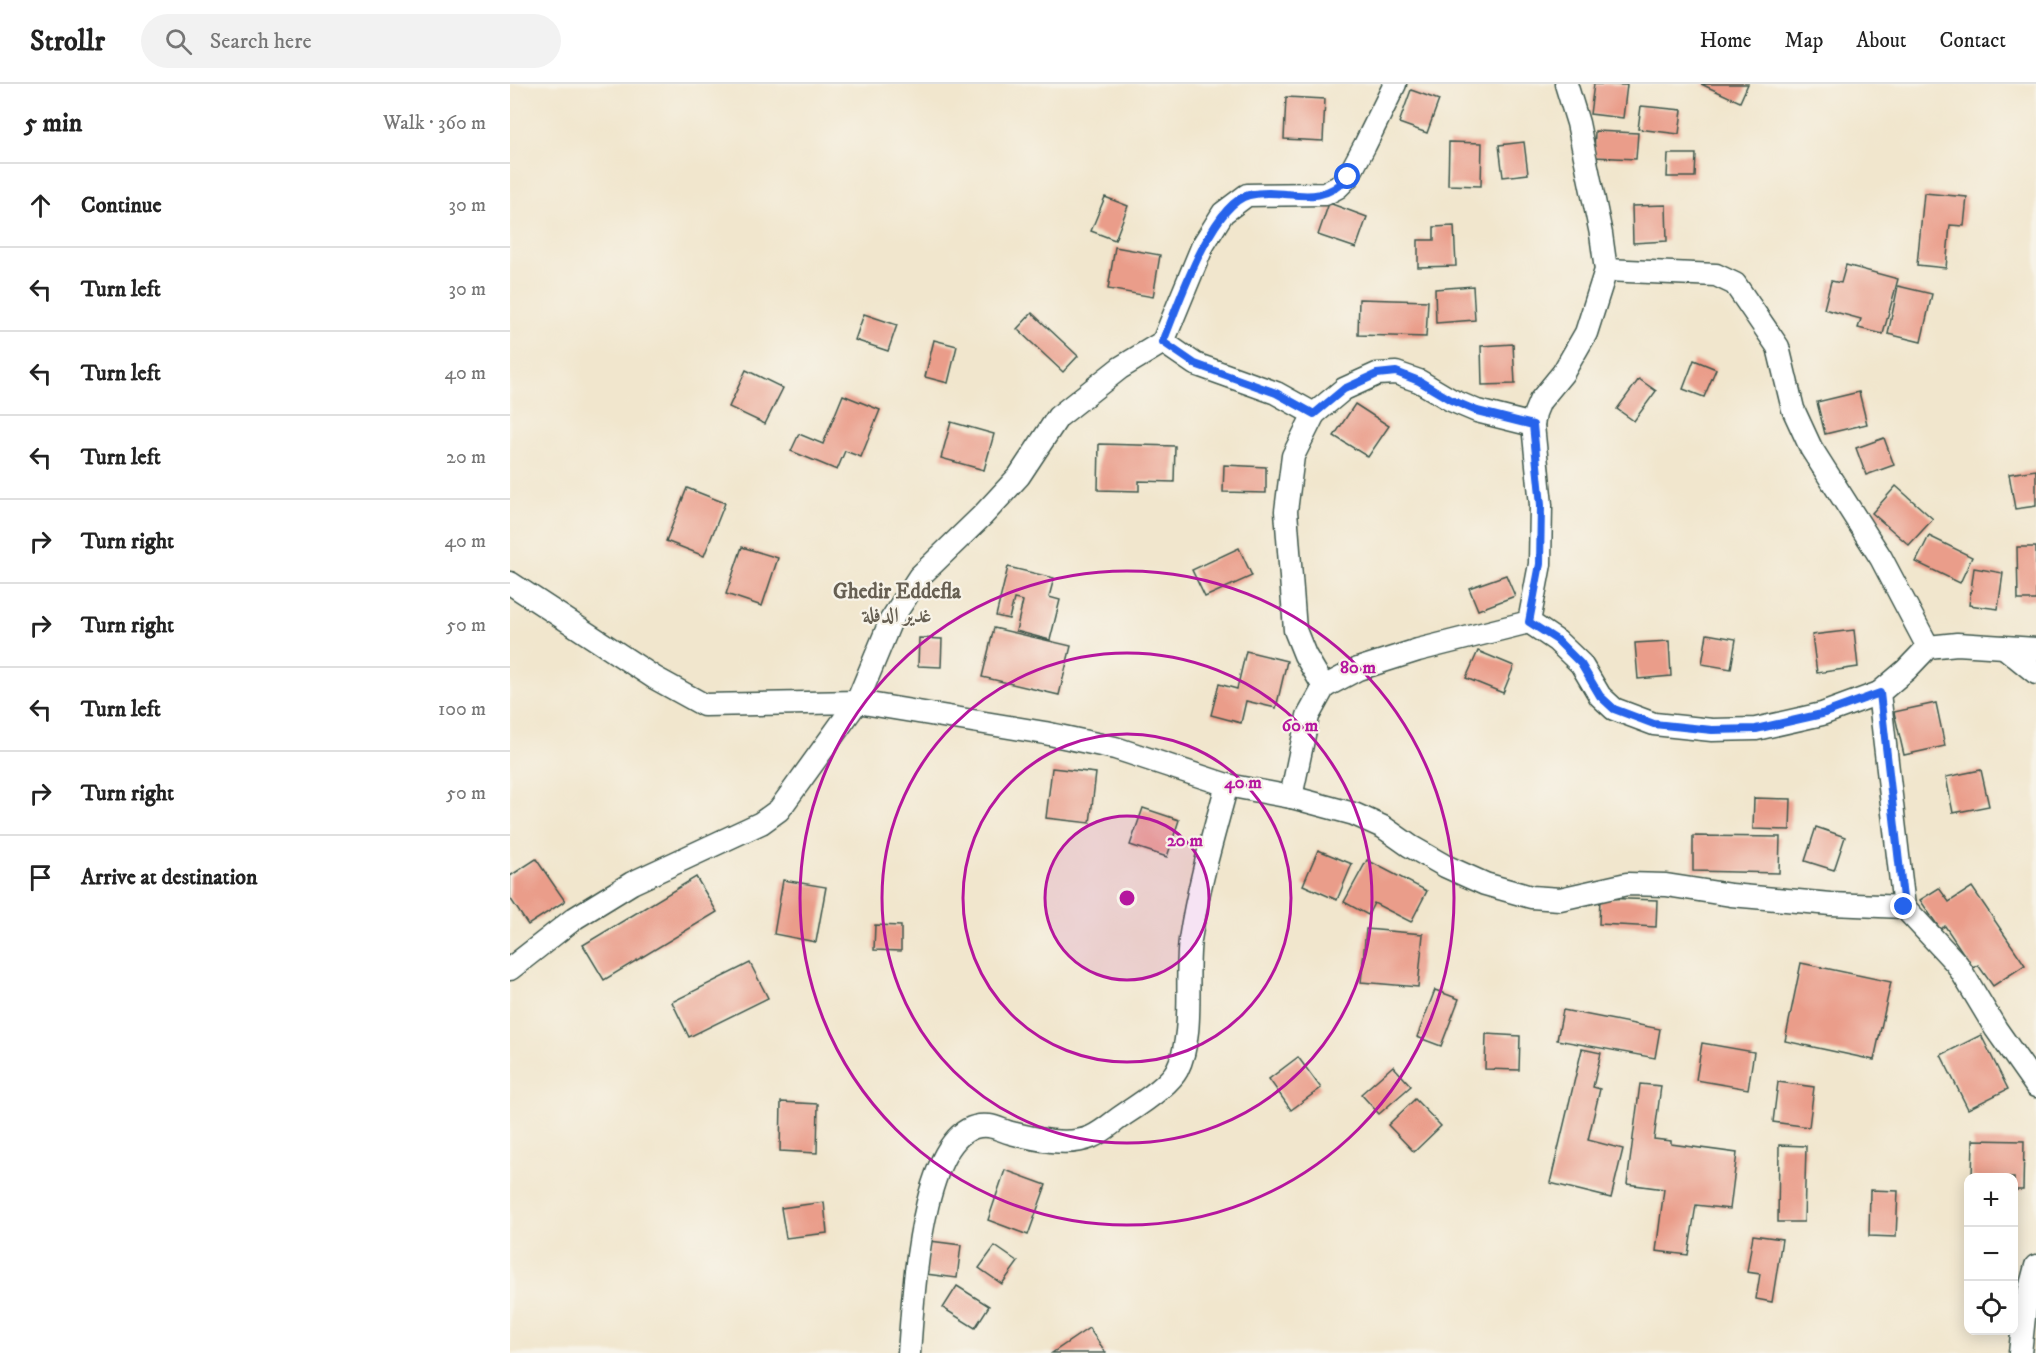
<!DOCTYPE html>
<html lang="en">
<head>
<meta charset="utf-8">
<style>
	body { margin:0; font-family:"IM FELL DW Pica",Amiri,serif; background:#f2f2f2; color:#222 }
	.controls { position:absolute; right:18px; bottom:18px; display:grid; overflow:hidden; border-radius:12px; box-shadow:0 3px 15px #0003 }
	.controls button { width:54px; height:54px; display:grid; place-items:center; padding:0; border:0; border-bottom:2px solid #e0e0e0; background:#fff; color:#222; font:30px sans-serif }
	.stop { position:absolute; width:18px; height:18px; margin:-14px; border:4px solid #2563eb; border-radius:50%; background:#fff }
	.stop.end { background:#2563eb; border-color:#fff; box-shadow:0 2px 6px #0008 }
	.list { margin:0; padding:0; list-style:none }
	h2 { display:flex; justify-content:space-between; align-items:center; height:78px; margin:0; padding:0 24px; font-size:26px }
	h2 small { font-size:20px; font-weight:400; color:#767676 }
	.list li { display:grid; grid-template-columns:39px 1fr auto; gap:18px; align-items:center; box-sizing:border-box; height:84px; padding:0 24px; border-top:2px solid #e0e0e0 }
	.list b { display:block; font-size:22px; white-space:nowrap }
	.list em { font-size:20px; font-style:normal; color:#767676 }
	.icon { flex:none; width:33px; height:33px; fill:none; stroke:currentColor; stroke-width:2; stroke-linecap:round; stroke-linejoin:round }
	.map { position:relative; flex:none; width:1526px; height:1269px; overflow:hidden }
	header { display:flex; align-items:center; gap:36px; box-sizing:border-box; height:84px; padding:0 30px; background:#fff; border-bottom:2px solid #e0e0e0 }
	header strong { font-size:28px }
	nav { display:flex; gap:33px; margin-inline-start:auto; font-size:21px }
	.search { width:420px; height:54px; background:#f2f2f2; display:flex; align-items:center; gap:15px; box-sizing:border-box; padding:0 21px; border-radius:33px; color:#767676; font-size:22px }
	main { display:flex }
	aside { flex:1; background:#fff }
	.map>svg:first-child { display:block }
</style>
</head>
<body>
<header>
<strong>Strollr</strong>
<div class="search"><svg class="icon" aria-label="search" viewBox="0 0 24 24"><circle cx="10" cy="10" r="6"/><path d="M15 15l6 6"/></svg>Search here</div>
<nav><a>Home</a><a>Map</a><a>About</a><a>Contact</a></nav>
</header>
<main>
<aside>
<h2>5 min<small>Walk · 360 m</small></h2>
<ul class="list">
<li><svg class="icon" aria-label="ahead" viewBox="0 0 24 24"><path d="M12 20V5M6 11l6-6 6 6"/></svg><div><b>Continue</b></div><em>30 m</em></li>
<li><svg class="icon" aria-label="left" viewBox="0 0 24 24"><path d="M17 20v-9H6M10 6l-5 5 5 5"/></svg><div><b>Turn left</b></div><em>30 m</em></li>
<li><svg class="icon" aria-label="left" viewBox="0 0 24 24"><path d="M17 20v-9H6M10 6l-5 5 5 5"/></svg><div><b>Turn left</b></div><em>40 m</em></li>
<li><svg class="icon" aria-label="left" viewBox="0 0 24 24"><path d="M17 20v-9H6M10 6l-5 5 5 5"/></svg><div><b>Turn left</b></div><em>20 m</em></li>
<li><svg class="icon" aria-label="right" viewBox="0 0 24 24"><path d="M7 20v-9h11M14 6l5 5-5 5"/></svg><div><b>Turn right</b></div><em>40 m</em></li>
<li><svg class="icon" aria-label="right" viewBox="0 0 24 24"><path d="M7 20v-9h11M14 6l5 5-5 5"/></svg><div><b>Turn right</b></div><em>50 m</em></li>
<li><svg class="icon" aria-label="left" viewBox="0 0 24 24"><path d="M17 20v-9H6M10 6l-5 5 5 5"/></svg><div><b>Turn left</b></div><em>100 m</em></li>
<li><svg class="icon" aria-label="right" viewBox="0 0 24 24"><path d="M7 20v-9h11M14 6l5 5-5 5"/></svg><div><b>Turn right</b></div><em>50 m</em></li>
<li><svg class="icon" aria-label="arrive" viewBox="0 0 24 24"><path d="M6 21V4h12l-3 4 3 4H6"/></svg><div><b>Arrive at destination</b></div></li>
</ul>
</aside>
<div class="map">
<svg width="1526" height="1269" viewBox="0 0 1526 1269">
	<rect width="100%" height="100%" fill="#f7f3e8"/>
	<filter id="ink" filterUnits="userSpaceOnUse"><feTurbulence type="fractalNoise" baseFrequency=".0167" numOctaves="2"/><feDisplacementMap in="SourceGraphic" scale="12" xChannelSelector="R" yChannelSelector="G"/><feConvolveMatrix kernelMatrix="1 2 1 2 8 2 1 2 1" color-interpolation-filters="sRGB"/></filter>
	<filter id="wash" filterUnits="userSpaceOnUse"><feTurbulence type="fractalNoise" baseFrequency=".008" numOctaves="4" result="noise"/><feDisplacementMap in="SourceGraphic" scale="24" xChannelSelector="R" yChannelSelector="G"/><feGaussianBlur stdDeviation="1.35" result="paint"/><feColorMatrix in="noise" values="0 0 0 0 0 0 0 0 0 0 0 0 0 0 0 0 0 1.4 0 .05"/><feComposite in="paint" operator="in"/></filter>
	<g filter="url(#wash)">
		<rect width="100%" height="100%" fill="#f1e6cd"/>
		<g id="blocks">
			<g fill="#ea9d8a">
				<polygon points="1084,0 1117,1 1113,34 1080,30"/>
				<polygon points="1191,0 1238,0 1230,18"/>
				<polygon points="901,6 929,16 917,49 889,39"/>
				<polygon points="776,13 815,15 813,57 774,55"/>
				<polygon points="1131,22 1172,26 1169,50 1128,45"/>
				<polygon points="1085,47 1128,49 1126,75 1084,73"/>
				<polygon points="939,58 972,59 971,102 938,101"/>
				<polygon points="1014,58 1018,90 993,93 989,61"/>
				<polygon points="1158,70 1186,70 1185,93 1157,93"/>
				<polygon points="1414,109 1457,113 1454,142 1440,141 1436,184 1407,181"/>
				<polygon points="595,113 618,122 605,156 581,147"/>
				<polygon points="819,119 857,133 846,164 808,151"/>
				<polygon points="1156,121 1157,157 1123,159 1122,122"/>
				<polygon points="944,142 946,182 908,183 908,156 924,156 924,143"/>
				<polygon points="605,163 650,171 643,213 598,205"/>
				<polygon points="1336,181 1388,195 1373,250 1348,244 1351,235 1314,225 1321,197 1331,199"/>
				<polygon points="963,202 965,236 926,239 925,205"/>
				<polygon points="1388,202 1422,210 1411,258 1378,250"/>
				<polygon points="849,215 918,217 916,253 848,251"/>
				<polygon points="522,229 568,272 553,288 507,245"/>
				<polygon points="354,230 387,241 378,267 345,256"/>
				<polygon points="424,256 447,262 438,299 415,293"/>
				<polygon points="1003,260 1005,300 972,301 971,262"/>
				<polygon points="1184,276 1206,285 1194,313 1173,305"/>
				<polygon points="236,286 273,304 255,340 219,323"/>
				<polygon points="1129,295 1146,307 1124,337 1107,325"/>
				<polygon points="1349,308 1357,340 1315,350 1307,318"/>
				<polygon points="333,311 370,326 351,373 335,367 327,386 281,367 289,350 313,360"/>
				<polygon points="845,320 879,342 858,373 824,352"/>
				<polygon points="441,338 484,350 474,386 431,374"/>
				<polygon points="1374,354 1384,381 1356,391 1346,364"/>
				<polygon points="589,360 665,362 664,398 629,397 629,407 588,406"/>
				<polygon points="714,381 756,383 756,409 713,408"/>
				<polygon points="1526,386 1526,422 1505,425 1499,390"/>
				<polygon points="1386,402 1423,435 1399,461 1362,429"/>
				<polygon points="177,404 215,419 194,472 156,457"/>
				<polygon points="1419,452 1462,473 1450,499 1406,478"/>
				<polygon points="232,463 268,474 252,522 216,510"/>
				<polygon points="1507,463 1526,463 1526,516 1508,516"/>
				<polygon points="729,464 742,492 695,513 682,486"/>
				<polygon points="498,483 544,494 539,513 550,516 540,556 506,547 513,517 504,515 499,535 486,532"/>
				<polygon points="1464,484 1493,489 1488,525 1459,521"/>
				<polygon points="996,491 1005,512 968,526 959,504"/>
				<polygon points="484,544 561,562 549,611 472,593"/>
				<polygon points="1344,546 1348,583 1307,589 1302,551"/>
				<polygon points="1197,550 1226,555 1221,585 1192,580"/>
				<polygon points="409,554 432,555 431,583 408,582"/>
				<polygon points="1159,557 1161,592 1128,595 1125,559"/>
				<polygon points="736,567 777,577 766,624 736,617 731,639 701,631 709,600 727,605"/>
				<polygon points="968,567 1004,582 993,609 956,594"/>
				<polygon points="1426,619 1435,662 1394,671 1384,628"/>
				<polygon points="542,684 586,689 580,739 536,734"/>
				<polygon points="1471,686 1479,722 1443,729 1436,693"/>
				<polygon points="1244,714 1281,715 1280,746 1243,745"/>
				<polygon points="633,724 669,736 657,773 620,761"/>
				<polygon points="1306,743 1335,753 1324,786 1295,777"/>
				<polygon points="1183,752 1270,753 1269,789 1183,787"/>
				<polygon points="808,766 842,780 827,816 793,801"/>
				<polygon points="26,775 55,817 18,841 0,814 0,792"/>
				<polygon points="857,776 917,807 901,838 864,819 858,831 834,818"/>
				<polygon points="186,793 207,828 94,896 73,861"/>
				<polygon points="273,796 316,803 306,858 264,850"/>
				<polygon points="1462,803 1515,881 1483,902 1468,881 1463,884 1435,842 1430,845 1410,816 1429,804 1439,818"/>
				<polygon points="1090,814 1147,816 1146,843 1089,840"/>
				<polygon points="365,841 391,842 391,867 364,866"/>
				<polygon points="856,845 913,850 908,903 851,898"/>
				<polygon points="240,879 258,914 179,953 162,918"/>
				<polygon points="1291,879 1381,898 1364,976 1275,957"/>
				<polygon points="925,906 949,915 931,962 907,953"/>
				<polygon points="1053,926 1150,945 1145,974 1047,956"/>
				<polygon points="976,950 1010,952 1009,986 975,985"/>
				<polygon points="1471,951 1498,1005 1458,1025 1431,971"/>
				<polygon points="1192,959 1244,968 1238,1005 1186,996"/>
				<polygon points="1072,965 1091,969 1083,1003 1090,1005 1078,1056 1113,1065 1101,1114 1040,1099"/>
				<polygon points="788,973 811,1004 781,1026 759,995"/>
				<polygon points="883,982 901,1002 869,1030 851,1010"/>
				<polygon points="1268,998 1304,1003 1299,1043 1263,1038"/>
				<polygon points="1130,1000 1151,1002 1144,1055 1161,1057 1161,1060 1227,1069 1220,1125 1186,1121 1178,1171 1146,1167 1154,1105 1117,1100"/>
				<polygon points="905,1015 931,1042 904,1068 878,1041"/>
				<polygon points="271,1018 308,1020 307,1069 270,1067"/>
				<polygon points="1463,1056 1514,1057 1513,1106 1504,1106 1504,1094 1462,1094"/>
				<polygon points="1269,1061 1296,1062 1294,1138 1268,1138"/>
				<polygon points="495,1086 536,1101 518,1151 478,1136"/>
				<polygon points="1360,1106 1388,1107 1386,1153 1359,1152"/>
				<polygon points="314,1118 317,1149 276,1154 271,1124"/>
				<polygon points="1243,1151 1272,1155 1262,1218 1246,1215 1250,1190 1237,1188"/>
				<polygon points="420,1157 451,1161 447,1194 416,1190"/>
				<polygon points="485,1162 508,1178 492,1200 469,1184"/>
				<polygon points="447,1202 479,1222 465,1244 433,1224"/>
				<polygon points="579,1244 596,1269 542,1269"/>
			</g>
		</g>
	</g>
	<g filter="url(#ink)">
		<use href="#blocks" fill-opacity="0" stroke="#3e564b" stroke-width="1.5"/>
		<g fill="none" stroke-linecap="round" stroke-linejoin="round">
			<defs>
				<g id="minor">
					<polyline points="1056,0 1068,39 1091,150 1096,186 1076,249 1053,289 1030,317 1025,329 1023,341 1031,421 1030,480 1019,538 1047,557 1071,580 1090,612 1104,625 1144,640 1202,646 1246,645 1312,630 1369,609"/>
					<polyline points="1096,186 1206,191 1225,200 1268,263 1283,325 1301,364 1371,474 1418,563"/>
					<polyline points="653,258 685,280 766,309 804,330 783,372 776,427 785,546 795,571 814,603"/>
					<polyline points="804,330 834,305 867,290 886,289 909,297 941,316 967,327 1023,341"/>
					<polyline points="0,499 145,594 194,621 347,618 535,649 605,664 717,701 781,713 844,730 873,743 900,762 935,782 975,800 1021,813 1050,815 1117,800 1156,801 1221,811 1321,820 1394,823 1447,880 1486,945 1526,1002"/>
					<polyline points="1494,563 1526,589"/>
					<polyline points="781,713 798,632 814,603 848,585 908,566 1019,538"/>
					<polyline points="1394,823 1369,609 1396,586 1418,563 1447,560 1526,565"/>
					<polyline points="0,885 65,834 122,799 251,739 269,726 347,618 381,536 409,493 473,431 509,392 548,333 610,284 653,258 693,161 713,129 737,111 815,110 828,103 838,93 855,61 885,0"/>
					<path d="M399 1269C403 1223 409 1033 479 1042 486 1043 494 1047 501 1049 525 1055 558 1063 581 1053 593 1048 604 1037 615 1030 629 1021 659 1001 667 986 685 951 675 894 680 856 688 803 703 752 717 701"/>
					<polyline points="1510,1269 1515,1224 1526,1182"/>
				</g>
			</defs>
			<use href="#minor" stroke="#3e564b" stroke-width="25"/>
			<use href="#minor" stroke="#fff" stroke-width="22"/>
		</g>
	</g>
	<g fill="none" stroke-linecap="round" stroke-linejoin="round" filter="url(#ink)">
		<path stroke="#2563eb" stroke-width="8" d="M838 93C807 127 776 102 739 111 701 120 667 224 653 258L685 280 766 309 804 330 834 305 867 290 886 288 909 297 941 316 967 327 1023 341 1031 421 1030 480 1019 538 1047 556 1071 580 1090 612 1104 625 1144 640 1202 646 1246 645 1312 630 1370 609 1394 823"/>
	</g>
	<circle cx="617" cy="814" r="82" fill="#b5179e" fill-opacity=".12"/>
	<g fill="none" stroke="#b5179e" stroke-width="3">
		<circle cx="617" cy="814" r="82"/>
		<circle cx="617" cy="814" r="164"/>
		<circle cx="617" cy="814" r="245"/>
		<circle cx="617" cy="814" r="327"/>
	</g>
	<g text-anchor="middle" stroke-width="4.5" stroke-linejoin="round" paint-order="stroke">
		<g font-size="21" font-weight="bold" fill="#665f52" stroke="#f7f3e8">
			<text x="387" y="514">Ghedir Eddefla<tspan x="387" dy="24">غدير الدفلة</tspan></text>
		</g>
	</g>
	<circle cx="617" cy="814" r="9" fill="#b5179e" stroke="#f7f3e8" stroke-width="3"/>
	<g font-size="18" text-anchor="middle" font-weight="bold" fill="#b5179e" stroke="#f7f3e8" stroke-width="4.5" stroke-linejoin="round" paint-order="stroke">
		<text x="848" y="589">80 m</text>
		<text x="790" y="647">60 m</text>
		<text x="733" y="704">40 m</text>
		<text x="675" y="762">20 m</text>
	</g>
</svg>
<div class="controls">
<button>+</button>
<button>−</button>
<button><svg class="icon" aria-label="locate" viewBox="0 0 24 24"><circle cx="12" cy="12" r="6"/><path d="M12 2v4M12 18v4M2 12h4M18 12h4"/></svg></button>
</div>
<div class="stop" style="left:838px;top:93px"></div>
<div class="stop end" style="left:1394px;top:823px"></div>
</div>
</main>
</body>
</html>
